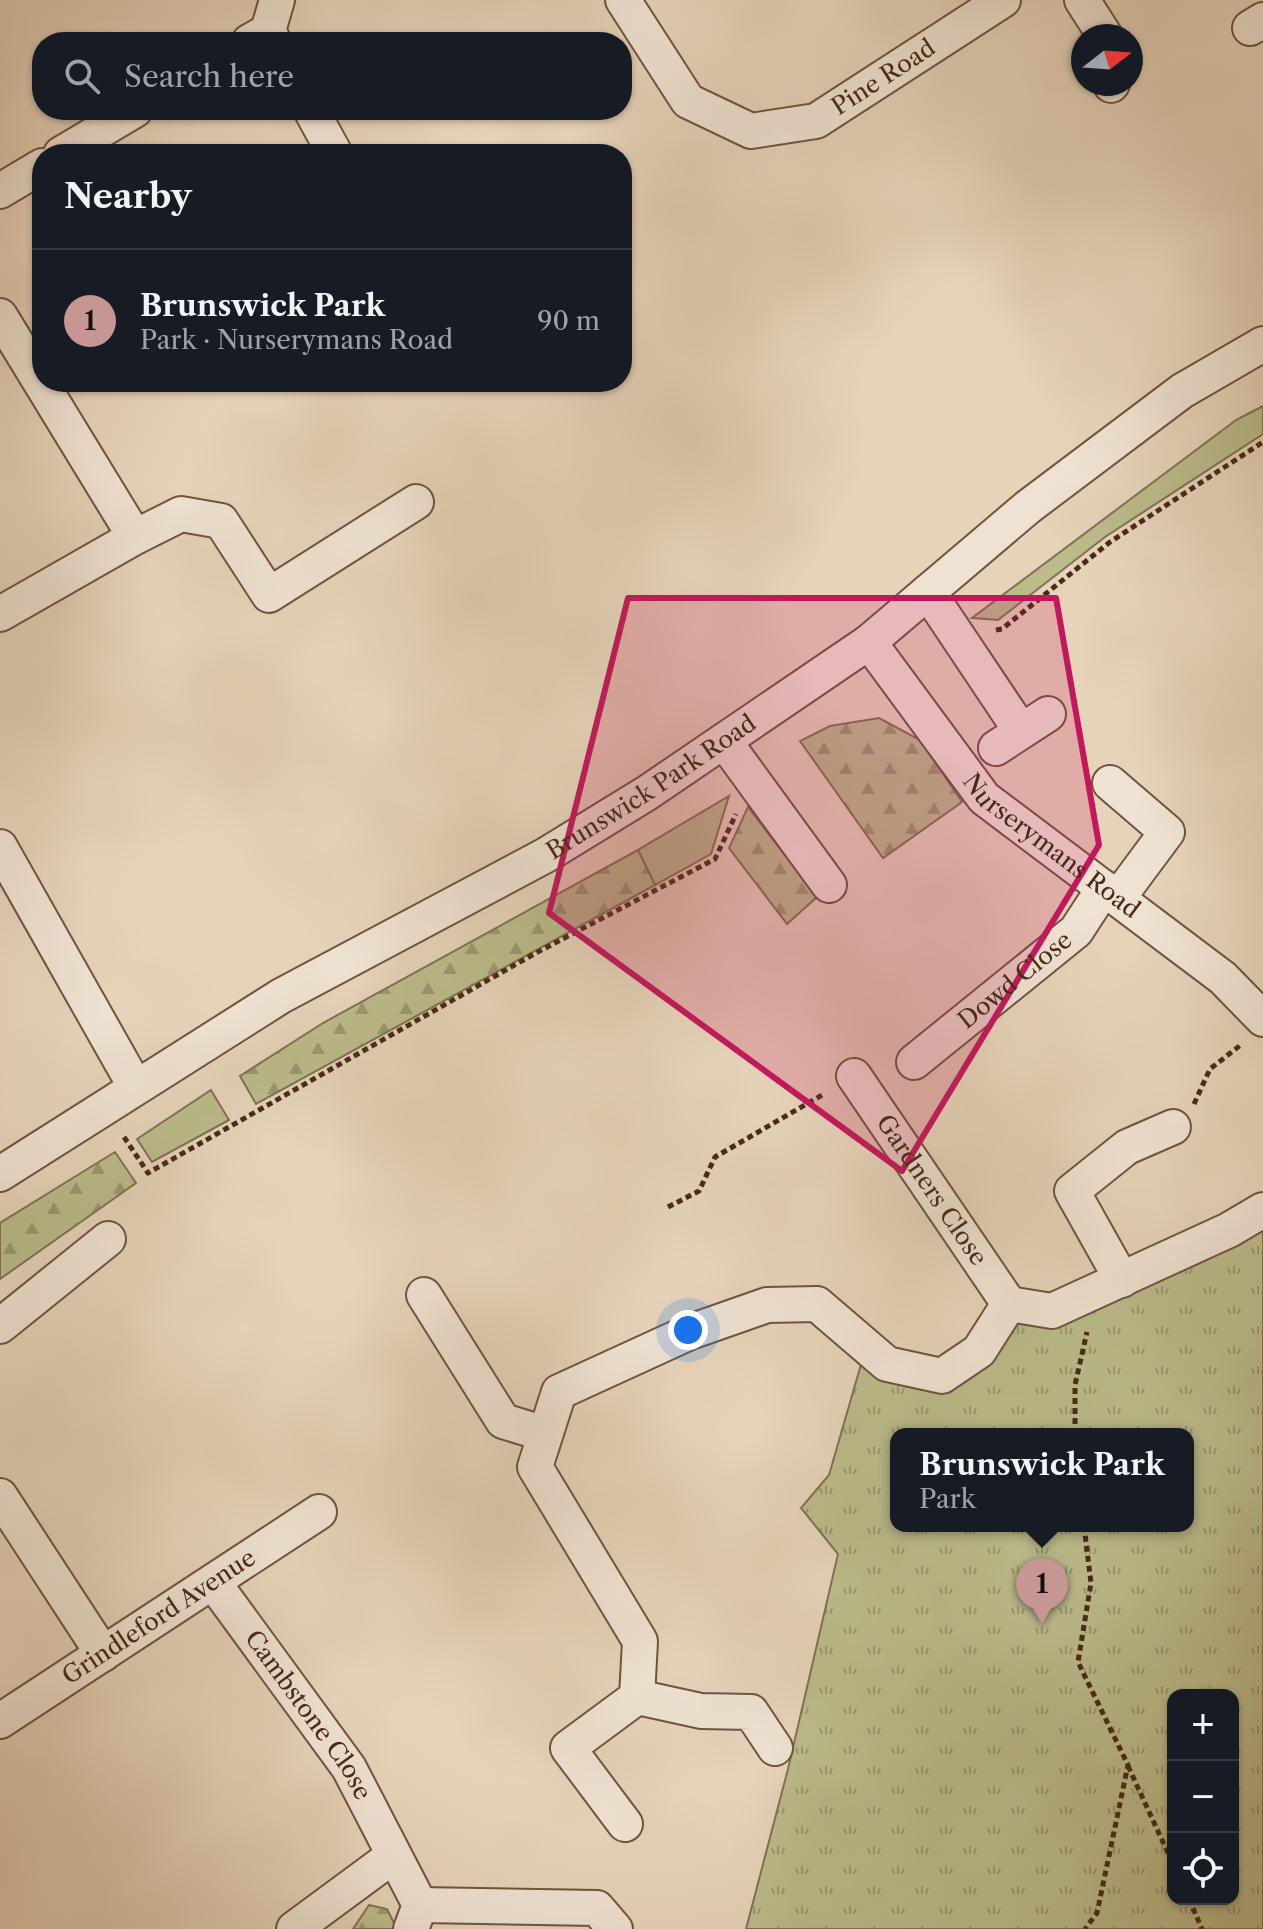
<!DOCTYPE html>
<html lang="en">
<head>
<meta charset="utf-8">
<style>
	body { margin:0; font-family:"Libre Caslon Text",serif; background:#242831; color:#f1f3f6 }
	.controls { position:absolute; right:24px; bottom:24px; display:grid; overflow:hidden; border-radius:16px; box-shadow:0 2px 6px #0004 }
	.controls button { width:72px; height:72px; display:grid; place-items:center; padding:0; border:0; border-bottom:2px solid #363941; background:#171b24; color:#f1f3f6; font:40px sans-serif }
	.compass { position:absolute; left:1071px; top:24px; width:72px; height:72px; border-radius:50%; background:#171b24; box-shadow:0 2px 6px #0004; rotate:73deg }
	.you { position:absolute; left:688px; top:1330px; width:28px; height:28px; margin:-20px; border:6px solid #fff; border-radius:50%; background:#1a73e8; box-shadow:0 0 0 12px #1a73e833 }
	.badge { display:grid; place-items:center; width:52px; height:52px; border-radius:50%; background:#c59692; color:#111; font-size:26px; font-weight:700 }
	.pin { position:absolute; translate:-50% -66px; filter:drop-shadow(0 2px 4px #0008) }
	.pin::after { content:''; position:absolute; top:42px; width:28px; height:24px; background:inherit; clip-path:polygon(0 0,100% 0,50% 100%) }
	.popup { position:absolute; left:890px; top:1428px; width:304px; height:104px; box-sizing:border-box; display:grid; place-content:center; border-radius:16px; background:#171b24; filter:drop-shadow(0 2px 6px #0005); font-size:26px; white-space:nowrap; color:#9ea1a6 }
	.popup b { font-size:30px; color:#f1f3f6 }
	.popup::after { content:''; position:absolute; left:50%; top:100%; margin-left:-16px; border:16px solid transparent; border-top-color:#171b24 }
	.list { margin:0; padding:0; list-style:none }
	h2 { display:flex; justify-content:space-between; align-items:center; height:104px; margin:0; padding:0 32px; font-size:34px }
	h2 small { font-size:26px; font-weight:400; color:#9ea1a6 }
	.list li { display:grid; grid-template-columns:52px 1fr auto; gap:24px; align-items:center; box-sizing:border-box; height:144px; padding:0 32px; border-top:2px solid #363941 }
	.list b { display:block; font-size:30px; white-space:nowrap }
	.list p { margin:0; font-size:26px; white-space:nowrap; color:#9ea1a6 }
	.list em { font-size:26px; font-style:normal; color:#9ea1a6 }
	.icon { flex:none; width:44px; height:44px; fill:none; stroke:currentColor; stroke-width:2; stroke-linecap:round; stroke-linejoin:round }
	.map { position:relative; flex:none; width:1263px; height:1929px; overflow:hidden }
	.search { position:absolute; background:#171b24; box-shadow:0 2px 6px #0004; left:32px; top:32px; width:600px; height:88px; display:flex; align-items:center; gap:20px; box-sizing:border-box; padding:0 28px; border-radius:32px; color:#9ea1a6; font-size:30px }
	.panel { position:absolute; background:#171b24; box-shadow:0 2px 6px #0004; left:32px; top:144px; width:600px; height:248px; border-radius:32px }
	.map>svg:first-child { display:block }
</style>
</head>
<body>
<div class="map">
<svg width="1263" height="1929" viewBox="0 0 1263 1929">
	<defs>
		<pattern id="forest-firs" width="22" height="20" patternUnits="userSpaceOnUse" patternTransform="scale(2)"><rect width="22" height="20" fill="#bbbb8b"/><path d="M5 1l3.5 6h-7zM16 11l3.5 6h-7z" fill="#9a9871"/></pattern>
		<pattern id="park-tufts" width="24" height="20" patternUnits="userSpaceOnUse" patternTransform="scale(2)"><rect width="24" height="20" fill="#bbbb8b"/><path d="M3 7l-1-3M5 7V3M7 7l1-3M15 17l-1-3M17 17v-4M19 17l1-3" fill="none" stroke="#9a9871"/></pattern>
	</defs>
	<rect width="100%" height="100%" fill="#e6d3ba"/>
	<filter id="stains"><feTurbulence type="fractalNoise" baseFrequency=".0025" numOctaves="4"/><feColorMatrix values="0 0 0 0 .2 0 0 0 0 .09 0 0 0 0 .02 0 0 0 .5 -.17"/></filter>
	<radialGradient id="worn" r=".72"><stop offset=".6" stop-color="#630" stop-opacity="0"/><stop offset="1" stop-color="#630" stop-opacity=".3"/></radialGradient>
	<g fill="#bbbb8b" stroke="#817252" stroke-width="2">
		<polygon points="1263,406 1263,434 1105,537 998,620 972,618 1236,420"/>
		<polygon points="729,796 711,854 655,885 638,850"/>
		<polygon points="211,1090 229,1120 152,1162 137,1139"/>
	</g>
	<g fill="url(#forest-firs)" stroke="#817252" stroke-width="2">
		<polygon points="879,718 920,740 962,802 883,858 800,741 830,726"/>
		<polygon points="748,807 817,897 787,924 729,848"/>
		<polygon points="638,850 655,885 256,1104 240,1076 323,1023"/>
		<polygon points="115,1152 136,1183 0,1279 0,1223"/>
		<polygon points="369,1905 387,1909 397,1929 353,1929"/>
	</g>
	<path fill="url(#park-tufts)" stroke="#817252" stroke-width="2" fill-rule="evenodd" d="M1263 1209V1929H746L788 1769 838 1554 801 1508 829 1475 866 1347 945 1376 1011 1307 1053 1310ZM896 1434H1188V1526H896ZM1173 1695H1233V1899H1173Z"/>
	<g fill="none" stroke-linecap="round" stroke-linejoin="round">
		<defs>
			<g id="minor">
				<path id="s1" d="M623 0 688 101 751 131 816 121 1003 0"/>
				<polyline points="1082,0 1105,36"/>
				<polyline points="1250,28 1263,20"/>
				<polyline points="268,31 277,0"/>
				<polyline points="249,42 268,31 274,42"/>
				<polyline points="1111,85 1112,84"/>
				<polyline points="311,110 335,154"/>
				<polyline points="61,154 135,110"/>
				<polyline points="0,191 42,166"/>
				<polyline points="0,316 135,537 0,614"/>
				<polyline points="135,537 181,514 221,521 269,595 416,502"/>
				<polyline points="928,592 1021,731"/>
				<path id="s2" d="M869 642 984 798 1223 978 1263 1019"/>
				<polyline points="724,741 829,885"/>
				<polyline points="996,748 1048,714"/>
				<polyline points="1110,783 1167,832 1118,898"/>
				<polyline points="0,847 135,1086"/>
				<path id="s3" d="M914 1062 1076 931 1104 888"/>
				<path id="s4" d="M854 1076 1009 1304"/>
				<path id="s5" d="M0 1174 281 996 546 855 647 793 869 642 1028 507 1182 391 1263 344"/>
				<polyline points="1122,1280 1072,1191 1127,1147 1173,1127"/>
				<polyline points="424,1295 503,1421 545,1434"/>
				<polyline points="0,1326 108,1239"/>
				<polyline points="0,1496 103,1654"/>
				<path id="s6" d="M213 1582 349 1768 420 1905 411 1929"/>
				<polyline points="637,1697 701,1711 751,1712 775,1748"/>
				<path id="s7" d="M0 1721 319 1512"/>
				<polyline points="625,1824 568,1748 637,1697 640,1641 535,1467 559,1392 690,1332 767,1305 817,1304 887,1364 942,1376 979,1351 1009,1304 1052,1311 1229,1230 1263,1210"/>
				<polyline points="420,1905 597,1908 615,1929"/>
				<polyline points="294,1929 393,1856"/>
			</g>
		</defs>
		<use href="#minor" stroke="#6f5440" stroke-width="38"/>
		<g stroke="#472a18" stroke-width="5" stroke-dasharray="6 4" stroke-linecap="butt">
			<polyline points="996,630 1002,629 1110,542 1263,442"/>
			<polyline points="1194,1104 1210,1069 1242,1044"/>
			<polyline points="124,1137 148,1173 534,954 715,859 736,814"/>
			<polyline points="668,1207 699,1191 715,1157 824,1094"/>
			<polyline points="1075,1434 1075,1385 1087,1332"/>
			<polyline points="1084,1526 1091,1583 1078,1662 1128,1765 1097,1913 1085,1929"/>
			<polyline points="1128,1766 1173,1864"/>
			<polyline points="1189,1899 1202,1929"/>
		</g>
		<use href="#minor" stroke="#efe2d2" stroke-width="34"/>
	</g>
	<path fill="#c2185b" fill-opacity="0.2" stroke="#c2185b" stroke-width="6" stroke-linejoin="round" d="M628 598H1056L1099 845 902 1171 549 913Z"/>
	<g text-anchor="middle" stroke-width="6" stroke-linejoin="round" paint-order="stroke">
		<g font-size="24" fill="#472a18" stroke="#efe2d2">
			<text dy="8" stroke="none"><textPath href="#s1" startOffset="336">Pine Road</textPath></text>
			<text dy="8" stroke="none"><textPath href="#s5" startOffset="758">Brunswick Park Road</textPath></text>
			<text dy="8" stroke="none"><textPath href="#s2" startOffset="276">Nurserymans Road</textPath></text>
			<text dy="8" stroke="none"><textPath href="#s3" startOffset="130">Dowd Close</textPath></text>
			<text dy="8" stroke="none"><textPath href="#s4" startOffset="138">Gardners Close</textPath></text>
			<text dy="8" stroke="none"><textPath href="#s7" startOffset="190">Grindleford Avenue</textPath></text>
			<text dy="8" stroke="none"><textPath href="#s6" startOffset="164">Cambstone Close</textPath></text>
		</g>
	</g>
	<rect width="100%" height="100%" filter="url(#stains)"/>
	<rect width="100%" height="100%" fill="url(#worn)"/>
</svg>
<div class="controls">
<button>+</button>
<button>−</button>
<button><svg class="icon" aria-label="locate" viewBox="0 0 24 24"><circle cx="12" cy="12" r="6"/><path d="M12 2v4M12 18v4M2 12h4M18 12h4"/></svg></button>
</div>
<svg class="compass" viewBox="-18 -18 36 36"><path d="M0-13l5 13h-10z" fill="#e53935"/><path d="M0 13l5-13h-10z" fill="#9ea1a6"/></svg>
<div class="you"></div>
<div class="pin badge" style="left:1042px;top:1624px">1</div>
<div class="popup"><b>Brunswick Park</b>Park</div>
<div class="search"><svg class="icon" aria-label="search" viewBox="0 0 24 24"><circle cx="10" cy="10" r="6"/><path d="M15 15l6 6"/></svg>Search here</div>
<section class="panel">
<h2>Nearby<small></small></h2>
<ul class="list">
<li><span class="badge">1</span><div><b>Brunswick Park</b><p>Park · Nurserymans Road</p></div><em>90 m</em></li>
</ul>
</section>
</div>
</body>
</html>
